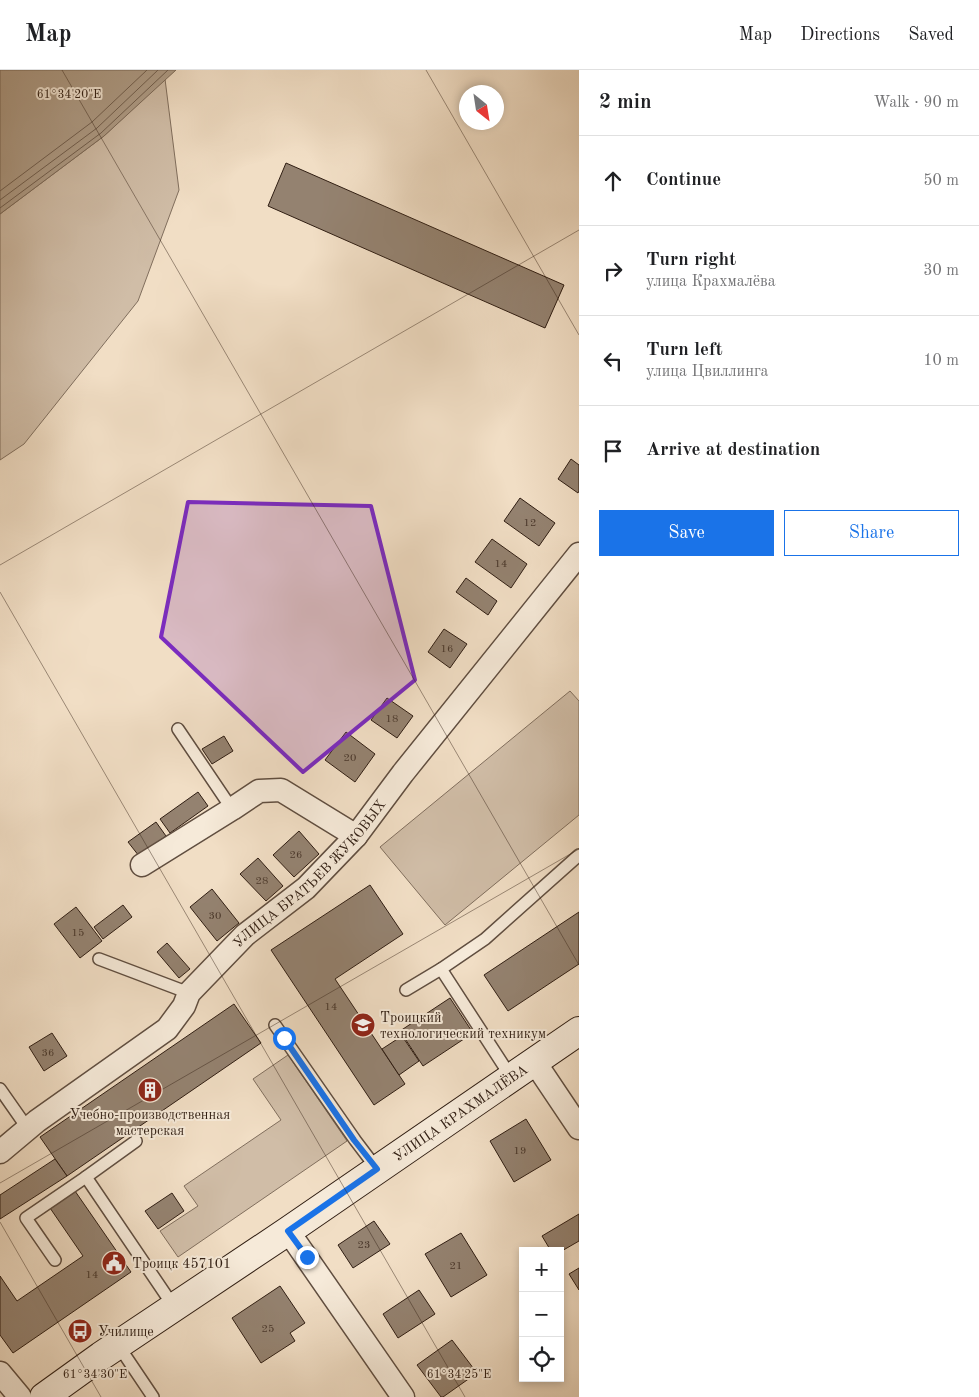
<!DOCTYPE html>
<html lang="en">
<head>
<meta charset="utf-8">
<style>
	body { margin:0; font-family:"Old Standard TT",serif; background:#f2f2f2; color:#202124 }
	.controls { position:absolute; right:15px; bottom:15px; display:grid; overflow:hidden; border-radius:0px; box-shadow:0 2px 8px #0003 }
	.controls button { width:45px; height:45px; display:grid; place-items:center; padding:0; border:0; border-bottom:1px solid #e0e0e0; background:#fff; color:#202124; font:25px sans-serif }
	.compass { position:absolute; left:459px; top:15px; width:45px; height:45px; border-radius:50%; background:#fff; box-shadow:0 2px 8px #0003; rotate:150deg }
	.stop { position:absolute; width:15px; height:15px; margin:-11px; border:4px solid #1a73e8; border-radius:50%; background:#fff }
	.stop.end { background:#1a73e8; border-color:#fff; box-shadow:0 1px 5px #0008 }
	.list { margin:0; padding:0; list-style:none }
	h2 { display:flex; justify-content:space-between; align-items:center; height:65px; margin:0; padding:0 20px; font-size:21px }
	h2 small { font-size:16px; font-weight:400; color:#757577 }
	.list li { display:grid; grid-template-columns:32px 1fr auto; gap:15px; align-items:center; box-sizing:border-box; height:90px; padding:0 20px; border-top:1px solid #e0e0e0 }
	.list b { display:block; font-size:19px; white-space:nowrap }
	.list p { margin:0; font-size:16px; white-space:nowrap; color:#757577 }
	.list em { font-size:16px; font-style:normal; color:#757577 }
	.actions { display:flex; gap:10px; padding:15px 20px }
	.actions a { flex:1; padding:11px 0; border:1px solid #1a73e8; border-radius:0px; text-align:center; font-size:18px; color:#1a73e8 }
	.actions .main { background:#1a73e8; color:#fff }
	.icon { flex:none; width:28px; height:28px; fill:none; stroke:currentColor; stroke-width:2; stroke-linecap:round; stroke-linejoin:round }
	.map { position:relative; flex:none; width:579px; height:1327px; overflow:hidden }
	header { display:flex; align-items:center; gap:30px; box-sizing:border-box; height:70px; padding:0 25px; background:#fff; border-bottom:1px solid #e0e0e0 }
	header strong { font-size:24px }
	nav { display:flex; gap:28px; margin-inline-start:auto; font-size:18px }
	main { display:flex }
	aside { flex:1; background:#fff }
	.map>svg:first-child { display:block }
</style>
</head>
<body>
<header>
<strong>Map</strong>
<nav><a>Map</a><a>Directions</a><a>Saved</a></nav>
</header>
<main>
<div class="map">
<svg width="579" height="1327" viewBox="0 0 579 1327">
	<rect width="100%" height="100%" fill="#f1dec5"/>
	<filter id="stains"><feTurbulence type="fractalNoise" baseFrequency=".004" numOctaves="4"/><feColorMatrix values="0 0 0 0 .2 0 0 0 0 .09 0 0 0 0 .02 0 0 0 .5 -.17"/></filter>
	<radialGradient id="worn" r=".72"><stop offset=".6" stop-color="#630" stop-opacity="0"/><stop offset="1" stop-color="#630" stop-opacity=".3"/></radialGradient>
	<g fill="#d0bda7" stroke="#806e5d">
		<polygon points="165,9 179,120 138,231 24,374 0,390 0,144 104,66"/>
		<polygon points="570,621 579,631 579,745 445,855 380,777"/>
		<polygon points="288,985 347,1071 178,1187 160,1161 198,1136 184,1116 281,1050 253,1009"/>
	</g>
	<polygon fill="#af9d88" stroke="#7c6a59" points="0,0 176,0 104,66 0,144"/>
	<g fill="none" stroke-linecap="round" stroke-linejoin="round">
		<g stroke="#705e4e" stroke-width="1">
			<polyline points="0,121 92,52 147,0"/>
			<polyline points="0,130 97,58 158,0"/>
			<polyline points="0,138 101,63 168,0"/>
		</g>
	</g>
	<g fill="#948270" stroke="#301e13">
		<polygon points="286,93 564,215 545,258 268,136"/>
		<polygon points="571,389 579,395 579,421 578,423 558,409"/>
		<polygon points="520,428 555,453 539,476 504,451"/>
		<polygon points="492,469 527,494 511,518 475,492"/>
		<polygon points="466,508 497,531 488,545 456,522"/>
		<polygon points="444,559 467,574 450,598 428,582"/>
		<polygon points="387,628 413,646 397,668 371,650"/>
		<polygon points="346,662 375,684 355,712 325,690"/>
		<polygon points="224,666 233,681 212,694 202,679"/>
		<polygon points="198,722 208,736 170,763 160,749"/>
		<polygon points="156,752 166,766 139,786 128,772"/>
		<polygon points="299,761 319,784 294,807 273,785"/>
		<polygon points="258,788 283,816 266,831 240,804"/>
		<polygon points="370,815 403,864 335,909 405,1014 374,1035 271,880"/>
		<polygon points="212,819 239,853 217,871 190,837"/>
		<polygon points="123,835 132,847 103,869 94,857"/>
		<polygon points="76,837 102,871 80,888 54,854"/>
		<polygon points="579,842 579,894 508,941 484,905"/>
		<polygon points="167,873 190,899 179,908 157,882"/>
		<polygon points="450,928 473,963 423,996 400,961"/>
		<polygon points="234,934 261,973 67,1106 40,1067"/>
		<polygon points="52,963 67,986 44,1001 29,977"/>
		<polygon points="402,966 419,991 399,1005 382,979"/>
		<polygon points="526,1049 551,1090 514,1112 490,1071"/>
		<polygon points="55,1089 67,1106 0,1149 0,1125"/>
		<polygon points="75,1121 131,1202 13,1283 0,1265 0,1206 17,1231 83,1186 50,1138"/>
		<polygon points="172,1123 184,1141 158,1159 145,1141"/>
		<polygon points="579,1144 579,1171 560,1182 560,1181 551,1181 542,1166"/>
		<polygon points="374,1151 390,1174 353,1198 338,1175"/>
		<polygon points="461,1163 487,1205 451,1227 425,1184"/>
		<polygon points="579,1198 579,1220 569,1204"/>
		<polygon points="280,1216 305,1253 290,1263 295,1271 261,1293 232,1248"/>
		<polygon points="419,1220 435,1244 398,1268 383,1244"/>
		<polygon points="452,1270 477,1303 443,1327 441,1327 417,1295"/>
	</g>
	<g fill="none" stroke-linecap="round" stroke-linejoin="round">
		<defs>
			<g id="lane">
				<polyline points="178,659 232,739"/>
				<polyline points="99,889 189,923"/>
				<polyline points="441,899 511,1007"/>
				<polyline points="406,920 441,899 485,869 579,785"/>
				<polyline points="275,955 355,1070 377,1099"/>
				<polyline points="0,1019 28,1059"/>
				<polyline points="136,1071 86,1107 174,1237"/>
				<polyline points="55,1190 26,1148 86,1107"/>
				<polyline points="118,1275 153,1327"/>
			</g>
			<g id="street">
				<polyline points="142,795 232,739 259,721 281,720 356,766"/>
				<polyline points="534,991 579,1058"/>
				<path id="s1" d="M0 1082 37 1051 167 959 184 936 189 923 245 865 306 818 356 766 403 703 579 484"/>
				<polyline points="288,1161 403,1327"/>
				<polyline points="0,1303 20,1327"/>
			</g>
			<g id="secondary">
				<path id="s2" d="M44 1327 101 1286 288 1161 579 961"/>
			</g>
		</defs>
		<use href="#lane" stroke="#604e40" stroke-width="14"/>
		<use href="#street" stroke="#604e40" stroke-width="25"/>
		<use href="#secondary" stroke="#301e13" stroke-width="30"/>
		<use href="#lane" stroke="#f6ead9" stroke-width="11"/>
		<use href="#street" stroke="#f6ead9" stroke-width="22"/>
		<use href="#secondary" stroke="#f6ead9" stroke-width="28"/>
	</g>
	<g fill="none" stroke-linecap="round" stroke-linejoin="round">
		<polyline stroke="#1a73e8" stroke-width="6" points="284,968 354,1070 377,1099 288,1161 307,1187"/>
	</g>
	<path fill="#7b2cbf" fill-opacity="0.2" stroke="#7b2cbf" stroke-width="4" stroke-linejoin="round" d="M188 432 371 436 415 610 303 702 161 567Z"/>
	<path fill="none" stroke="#301e13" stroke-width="1" stroke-opacity="0.45" d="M62 0 579 895M426 0 579 265M0 495 579 160M0 522 465 1327M0 1113 579 779M0 1152 101 1327"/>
	<defs>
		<symbol id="university-disc" viewBox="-11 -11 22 22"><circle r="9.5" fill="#8f2418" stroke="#f6ead9"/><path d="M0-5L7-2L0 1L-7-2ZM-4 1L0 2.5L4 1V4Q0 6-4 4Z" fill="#fff"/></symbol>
		<symbol id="building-disc" viewBox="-11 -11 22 22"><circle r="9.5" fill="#8f2418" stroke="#f6ead9"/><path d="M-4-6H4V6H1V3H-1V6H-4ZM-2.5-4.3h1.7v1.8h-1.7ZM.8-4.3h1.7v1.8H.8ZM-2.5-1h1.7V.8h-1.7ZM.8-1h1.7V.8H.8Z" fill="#fff"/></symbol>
		<symbol id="civic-disc" viewBox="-11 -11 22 22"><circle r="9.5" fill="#8f2418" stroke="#f6ead9"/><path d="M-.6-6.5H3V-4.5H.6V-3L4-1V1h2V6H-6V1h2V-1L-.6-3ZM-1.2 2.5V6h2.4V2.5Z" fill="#fff"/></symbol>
		<symbol id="bus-disc" viewBox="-11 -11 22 22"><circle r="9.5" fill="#8f2418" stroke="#f6ead9"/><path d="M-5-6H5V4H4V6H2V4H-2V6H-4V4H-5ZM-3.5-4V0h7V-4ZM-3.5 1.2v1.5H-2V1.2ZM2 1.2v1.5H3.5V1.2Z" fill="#fff"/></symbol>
	</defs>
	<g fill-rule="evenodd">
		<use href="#university-disc" x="349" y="941" width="28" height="28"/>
		<use href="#building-disc" x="136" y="1006" width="28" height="28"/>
		<use href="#civic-disc" x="100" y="1179" width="28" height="28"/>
		<use href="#bus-disc" x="66" y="1247" width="28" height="28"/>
	</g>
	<g text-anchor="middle" stroke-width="4" stroke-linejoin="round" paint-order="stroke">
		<g font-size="11" fill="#49372a">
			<text x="530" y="456">12</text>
			<text x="501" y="497">14</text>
			<text x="447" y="582">16</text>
			<text x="392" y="652">18</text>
			<text x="350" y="691">20</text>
			<text x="296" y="788">26</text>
			<text x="262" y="814">28</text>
			<text x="215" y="849">30</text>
			<text x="78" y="866">15</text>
			<text x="331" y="940">14</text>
			<text x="48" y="986">36</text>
			<text x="520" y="1084">19</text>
			<text x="364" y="1178">23</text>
			<text x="456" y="1199">21</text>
			<text x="92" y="1208">14</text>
			<text x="268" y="1262">25</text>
		</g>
		<g font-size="14" fill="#301e13" stroke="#f6ead9">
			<text dy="5" stroke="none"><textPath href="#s1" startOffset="420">УЛИЦА БРАТЬЕВ ЖУКОВЫХ</textPath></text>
			<text dy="5" stroke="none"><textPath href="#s2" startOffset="504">УЛИЦА КРАХМАЛЁВА</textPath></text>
		</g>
		<g font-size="14" fill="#301e13" stroke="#f6ead9" text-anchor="start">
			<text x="380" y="952">Троицкий<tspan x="380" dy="16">технологический техникум</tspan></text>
			<text x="150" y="1049" text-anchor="middle">Учебно-производственная<tspan x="150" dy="16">мастерская</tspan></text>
			<text x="132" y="1198">Троицк 457101</text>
			<text x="98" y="1266">Училище</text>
		</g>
	</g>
	<g font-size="12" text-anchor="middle" fill="#301e13" stroke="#f6ead9" stroke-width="4" stroke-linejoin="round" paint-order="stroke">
		<text x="69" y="28">61°34'20"E</text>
		<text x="95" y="1308">61°34'30"E</text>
		<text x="459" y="1308">61°34'25"E</text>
	</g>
	<rect width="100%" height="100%" filter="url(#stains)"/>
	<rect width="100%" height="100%" fill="url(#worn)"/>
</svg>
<div class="controls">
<button>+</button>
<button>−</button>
<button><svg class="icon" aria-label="locate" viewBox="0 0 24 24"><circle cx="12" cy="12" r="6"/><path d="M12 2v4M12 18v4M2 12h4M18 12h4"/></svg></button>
</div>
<svg class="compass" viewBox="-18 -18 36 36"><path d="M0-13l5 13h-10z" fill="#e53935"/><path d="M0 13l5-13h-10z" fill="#757577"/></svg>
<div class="stop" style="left:284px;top:968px"></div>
<div class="stop end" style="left:307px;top:1187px"></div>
</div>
<aside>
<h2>2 min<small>Walk · 90 m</small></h2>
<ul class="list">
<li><svg class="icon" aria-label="ahead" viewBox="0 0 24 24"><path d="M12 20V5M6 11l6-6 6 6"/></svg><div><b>Continue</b></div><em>50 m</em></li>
<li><svg class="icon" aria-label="right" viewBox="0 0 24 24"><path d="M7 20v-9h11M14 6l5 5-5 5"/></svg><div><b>Turn right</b><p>улица Крахмалёва</p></div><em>30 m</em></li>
<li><svg class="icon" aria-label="left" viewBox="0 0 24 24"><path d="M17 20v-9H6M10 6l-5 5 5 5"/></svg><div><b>Turn left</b><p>улица Цвиллинга</p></div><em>10 m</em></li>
<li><svg class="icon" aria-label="arrive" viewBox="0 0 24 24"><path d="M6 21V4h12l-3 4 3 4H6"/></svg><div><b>Arrive at destination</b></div></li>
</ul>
<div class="actions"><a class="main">Save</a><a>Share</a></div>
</aside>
</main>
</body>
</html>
